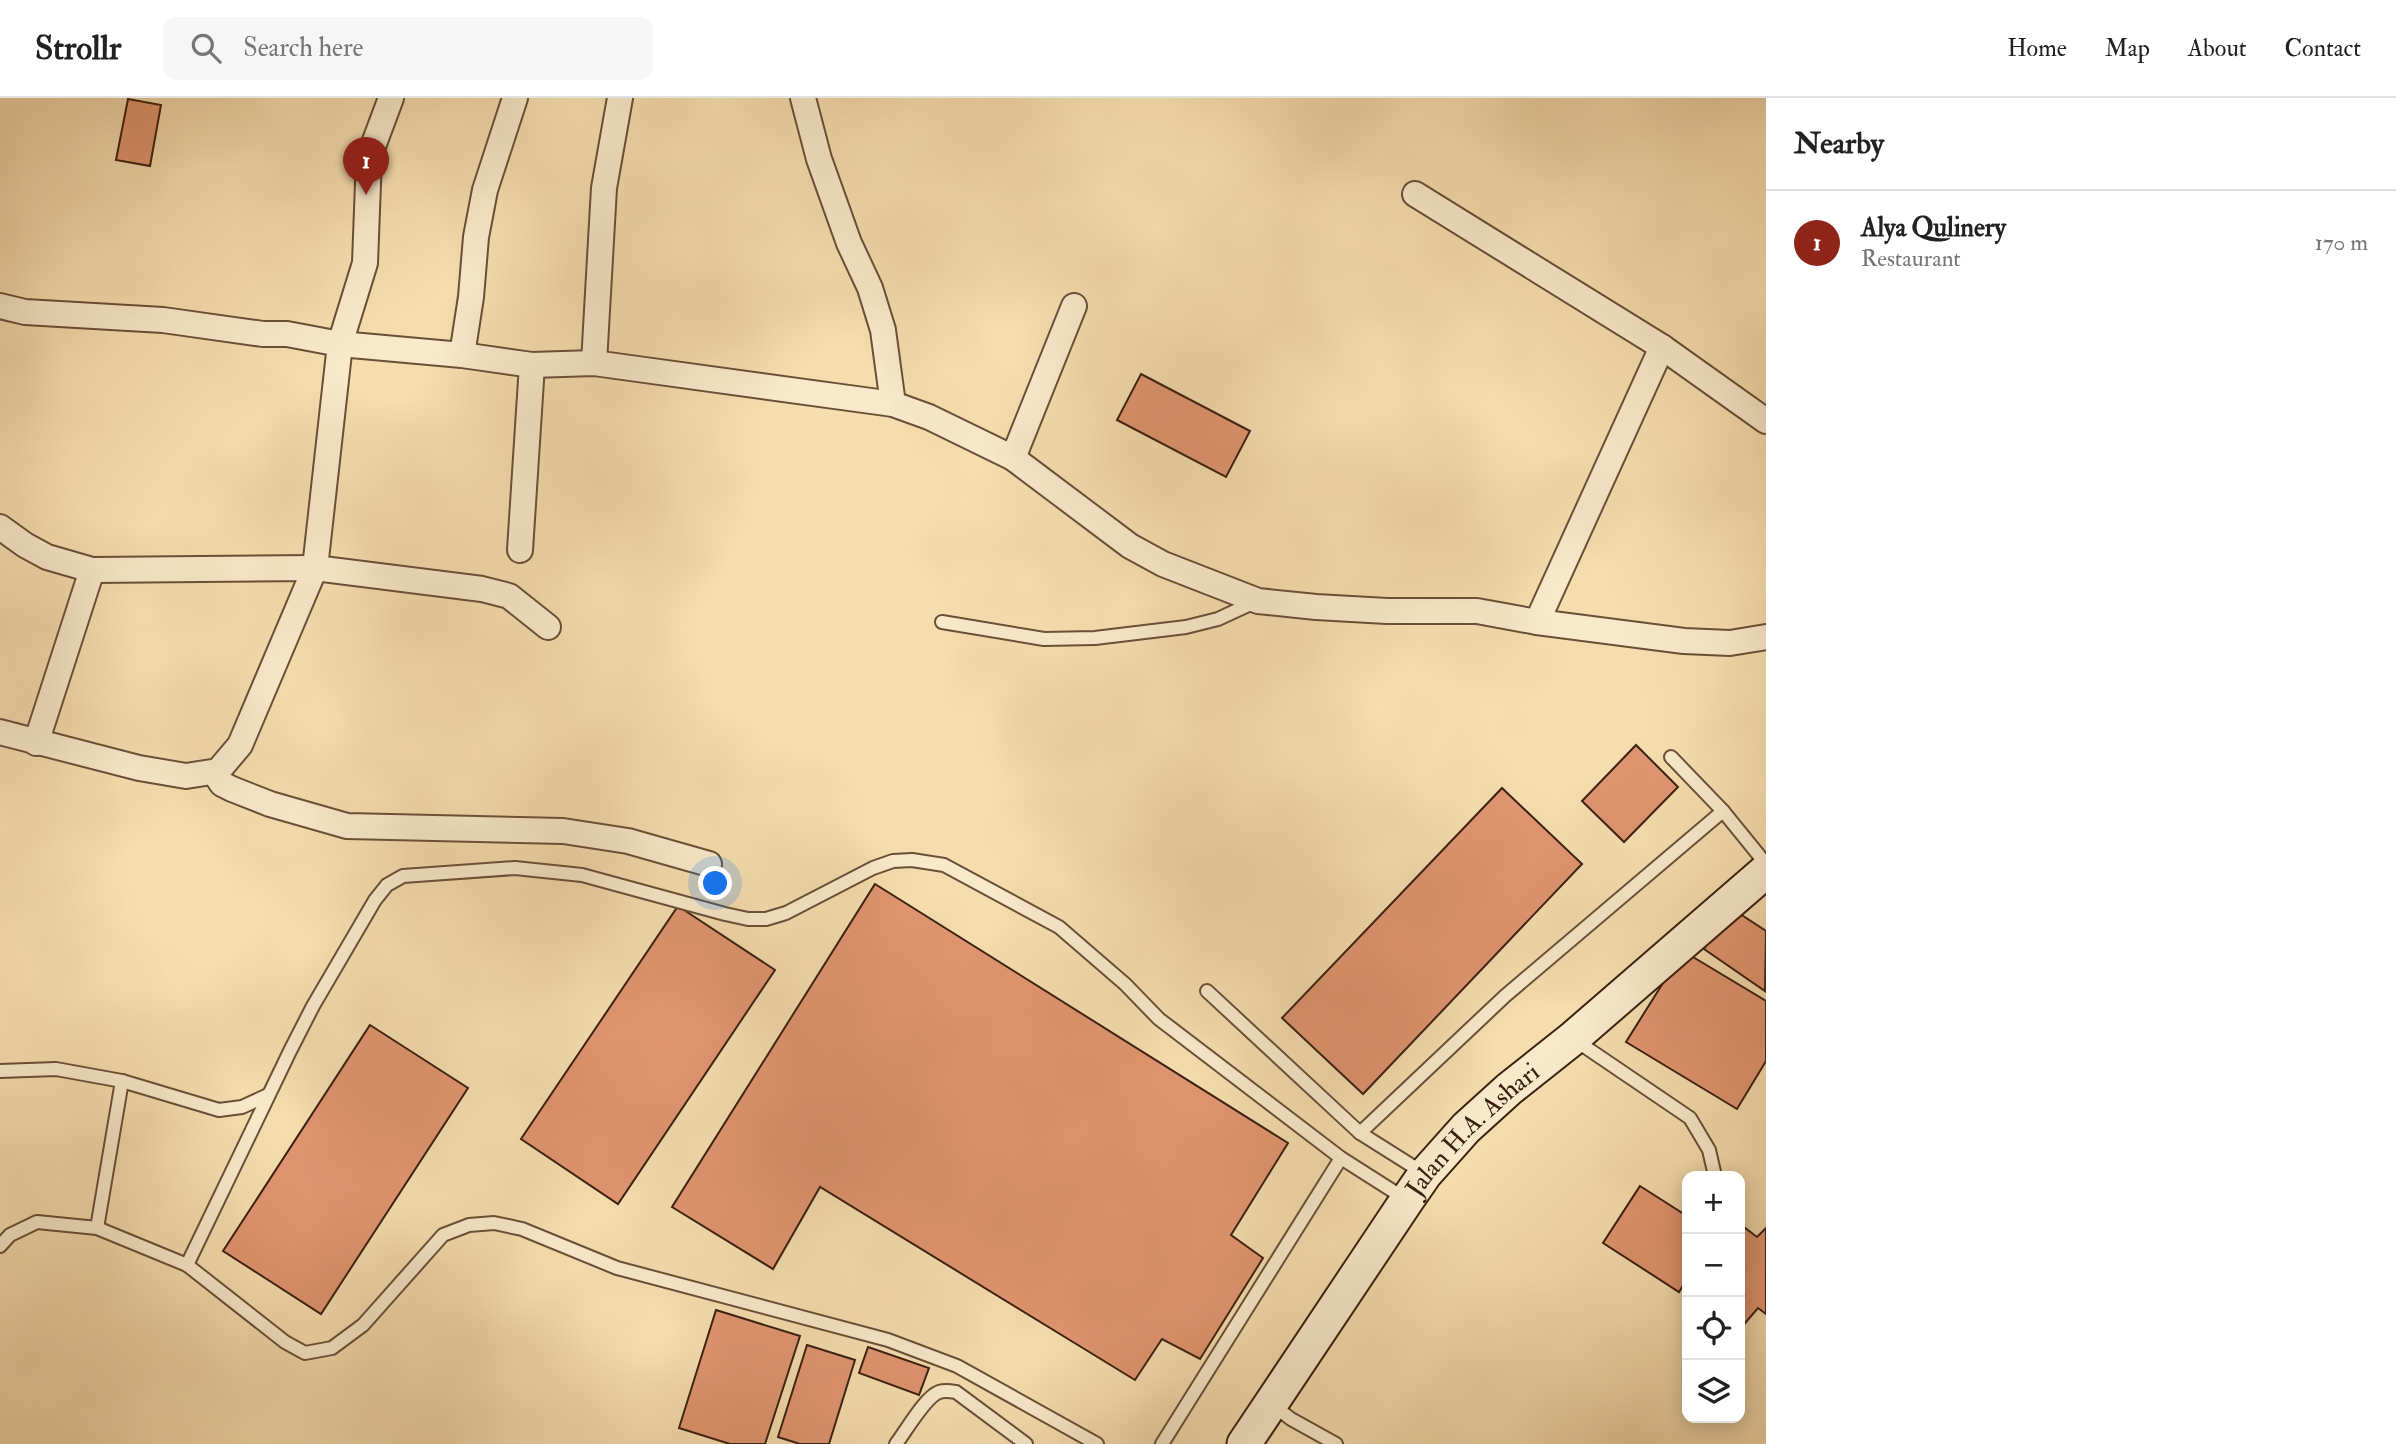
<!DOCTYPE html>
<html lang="en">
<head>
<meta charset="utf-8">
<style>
	body { margin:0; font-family:"IM FELL Double Pica",serif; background:#f6f6f6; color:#222 }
	.controls { position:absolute; right:21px; bottom:21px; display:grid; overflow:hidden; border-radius:14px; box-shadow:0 4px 18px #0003 }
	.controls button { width:63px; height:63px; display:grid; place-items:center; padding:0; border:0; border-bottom:2px solid #e0e0e0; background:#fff; color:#222; font:35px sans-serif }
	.you { position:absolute; left:716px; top:786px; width:24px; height:24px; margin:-18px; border:5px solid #fff; border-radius:50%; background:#1a73e8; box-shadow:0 0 0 10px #1a73e833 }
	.badge { display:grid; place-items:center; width:46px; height:46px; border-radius:50%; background:#8f2418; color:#fff; font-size:23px; font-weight:700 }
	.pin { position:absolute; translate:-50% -58px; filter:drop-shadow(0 2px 4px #0008) }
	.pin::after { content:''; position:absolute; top:37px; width:24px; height:21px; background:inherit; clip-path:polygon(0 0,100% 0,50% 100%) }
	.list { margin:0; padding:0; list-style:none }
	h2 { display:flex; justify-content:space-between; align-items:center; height:91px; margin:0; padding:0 28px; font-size:30px }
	h2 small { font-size:23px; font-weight:400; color:#767676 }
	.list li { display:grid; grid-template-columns:46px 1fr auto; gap:21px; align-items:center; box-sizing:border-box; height:105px; padding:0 28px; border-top:2px solid #e0e0e0 }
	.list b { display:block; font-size:26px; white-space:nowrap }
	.list p { margin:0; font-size:23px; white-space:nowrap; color:#767676 }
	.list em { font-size:23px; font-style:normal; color:#767676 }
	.icon { flex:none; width:38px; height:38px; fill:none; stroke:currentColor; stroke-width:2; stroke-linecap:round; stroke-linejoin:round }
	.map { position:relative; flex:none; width:1766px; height:1346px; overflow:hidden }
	header { display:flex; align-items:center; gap:42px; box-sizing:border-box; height:98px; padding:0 35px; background:#fff; border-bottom:2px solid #e0e0e0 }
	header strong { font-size:33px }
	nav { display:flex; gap:38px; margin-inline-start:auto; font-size:24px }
	.search { width:490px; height:63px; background:#f6f6f6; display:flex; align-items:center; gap:18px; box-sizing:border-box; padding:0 24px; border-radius:14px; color:#767676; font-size:26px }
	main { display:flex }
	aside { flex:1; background:#fff }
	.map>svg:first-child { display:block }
</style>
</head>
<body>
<header>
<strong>Strollr</strong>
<div class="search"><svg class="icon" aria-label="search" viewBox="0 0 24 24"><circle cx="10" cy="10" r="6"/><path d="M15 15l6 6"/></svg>Search here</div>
<nav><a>Home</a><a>Map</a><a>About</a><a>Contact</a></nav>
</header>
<main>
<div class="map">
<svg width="1766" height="1346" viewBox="0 0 1766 1346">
	<rect width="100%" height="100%" fill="#f5ddae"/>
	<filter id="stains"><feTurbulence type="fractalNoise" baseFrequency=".00286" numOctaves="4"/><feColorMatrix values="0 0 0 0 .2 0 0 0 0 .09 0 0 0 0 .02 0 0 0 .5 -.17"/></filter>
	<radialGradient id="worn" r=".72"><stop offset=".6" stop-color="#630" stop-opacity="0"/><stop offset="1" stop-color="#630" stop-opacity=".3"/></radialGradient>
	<g fill="#e09570" stroke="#3b2010" stroke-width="2">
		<polygon points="128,1 161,7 150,68 116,62"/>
		<polygon points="1141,276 1250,333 1226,379 1117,322"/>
		<polygon points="1636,647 1678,689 1624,744 1582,703"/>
		<polygon points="1502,690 1582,766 1363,996 1282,920"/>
		<polygon points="875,786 1288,1045 1231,1137 1263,1160 1200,1261 1162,1241 1135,1282 820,1089 773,1171 672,1109"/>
		<polygon points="678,808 775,872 618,1106 521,1041"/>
		<polygon points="1731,810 1766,833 1765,893 1704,851"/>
		<polygon points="1683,853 1766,903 1766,963 1737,1011 1626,944"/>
		<polygon points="370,927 468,990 321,1216 223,1153"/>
		<polygon points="1640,1088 1687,1118 1687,1181 1679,1194 1603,1145"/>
		<polygon points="1740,1126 1757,1139 1766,1130 1766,1216 1758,1210 1740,1231"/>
		<polygon points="716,1212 800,1238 765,1346 730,1346 679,1330"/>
		<polygon points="807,1247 855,1262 829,1346 800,1346 778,1339"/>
		<polygon points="868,1249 929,1270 919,1297 859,1275"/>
	</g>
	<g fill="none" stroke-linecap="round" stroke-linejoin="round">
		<defs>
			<g id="lane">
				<polyline points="942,524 1044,541 1095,540 1186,529 1218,521 1257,503"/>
				<polyline points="1671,659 1723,713"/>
				<polyline points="1207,893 1360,1035"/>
				<polyline points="1575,942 1690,1020 1709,1052 1715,1078"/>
				<polyline points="0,973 56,971 122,983 97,1130"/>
				<polyline points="122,983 219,1012 242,1009 268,997"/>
				<polyline points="1425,1076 1360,1035 1505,898 1723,713 1766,766"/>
				<polyline points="0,1148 10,1137 37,1124 97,1130 187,1167 285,1244 305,1255 332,1250 363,1227 443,1137 469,1127 494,1125 522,1131 617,1170 888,1242 957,1268 1097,1346"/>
				<polyline points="187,1167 290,953 313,908 375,802 387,787 403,778 515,770 582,777 725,816 748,821 766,821 786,815 873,770 893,763 912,762 944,767 1059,829 1125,886 1159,921 1341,1060 1407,1102"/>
				<polyline points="1273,1307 1291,1321 1336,1346"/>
				<path d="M896 1346C906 1333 925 1299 939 1294 945 1292 950 1293 956 1294L1026 1346"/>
				<polyline points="1162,1346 1341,1060"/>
			</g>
			<g id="street">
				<polyline points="803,0 819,61 849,145 870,190 883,232 893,306"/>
				<polyline points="1415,96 1662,249 1766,323"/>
				<polyline points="0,208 25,214 163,222 263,236 287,236 340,246 462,257 532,267 594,265 893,306 929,319 1013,360 1130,448 1163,466 1258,503 1316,509 1387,513 1477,513 1537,524 1684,543 1730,545 1766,539"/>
				<polyline points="462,257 471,199 476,139 485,92 515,0"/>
				<polyline points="594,265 604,90 620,0"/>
				<polyline points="1013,360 1074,208"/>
				<polyline points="0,429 25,447 47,459 92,472 315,470 482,491 509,498 548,529"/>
				<polyline points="520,452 532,267"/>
				<polyline points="1537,524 1662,249"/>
				<polyline points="0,634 139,670 186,678 218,673 240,647 315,470 340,246 365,165 369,59 391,0"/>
				<polyline points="36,645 92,472"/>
				<polyline points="218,673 218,680 222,686 232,691 270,706 347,728 563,733 628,743 709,766"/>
			</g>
			<g id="secondary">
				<path id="s1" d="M1244 1346 1407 1102 1425 1076 1466 1030 1509 991 1572 941 1766 773"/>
			</g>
		</defs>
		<use href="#lane" stroke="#6a4f38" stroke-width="16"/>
		<use href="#street" stroke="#6a4f38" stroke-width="28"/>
		<use href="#secondary" stroke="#3b2010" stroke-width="37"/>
		<use href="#lane" stroke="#f8e9ca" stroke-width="12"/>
		<use href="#street" stroke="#f8e9ca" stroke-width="24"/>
		<use href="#secondary" stroke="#f8e9ca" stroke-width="33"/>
	</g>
	<g text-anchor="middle" stroke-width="6" stroke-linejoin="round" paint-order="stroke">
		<g font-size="26" fill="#3b2010" stroke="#f8e9ca">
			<text dy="9" stroke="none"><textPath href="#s1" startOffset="390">Jalan H.A. Ashari</textPath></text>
		</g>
	</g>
	<rect width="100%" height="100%" filter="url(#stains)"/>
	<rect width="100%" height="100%" fill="url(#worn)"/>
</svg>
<div class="controls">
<button>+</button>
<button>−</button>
<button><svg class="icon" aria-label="locate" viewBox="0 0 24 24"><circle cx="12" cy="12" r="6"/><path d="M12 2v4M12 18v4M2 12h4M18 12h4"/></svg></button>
<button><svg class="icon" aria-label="layers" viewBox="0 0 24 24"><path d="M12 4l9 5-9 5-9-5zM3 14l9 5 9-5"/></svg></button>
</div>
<div class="you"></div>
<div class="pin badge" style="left:366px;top:97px">1</div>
</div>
<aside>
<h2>Nearby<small></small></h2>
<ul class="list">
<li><span class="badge">1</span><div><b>Alya Qulinery</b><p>Restaurant</p></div><em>170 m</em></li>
</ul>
</aside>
</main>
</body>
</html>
